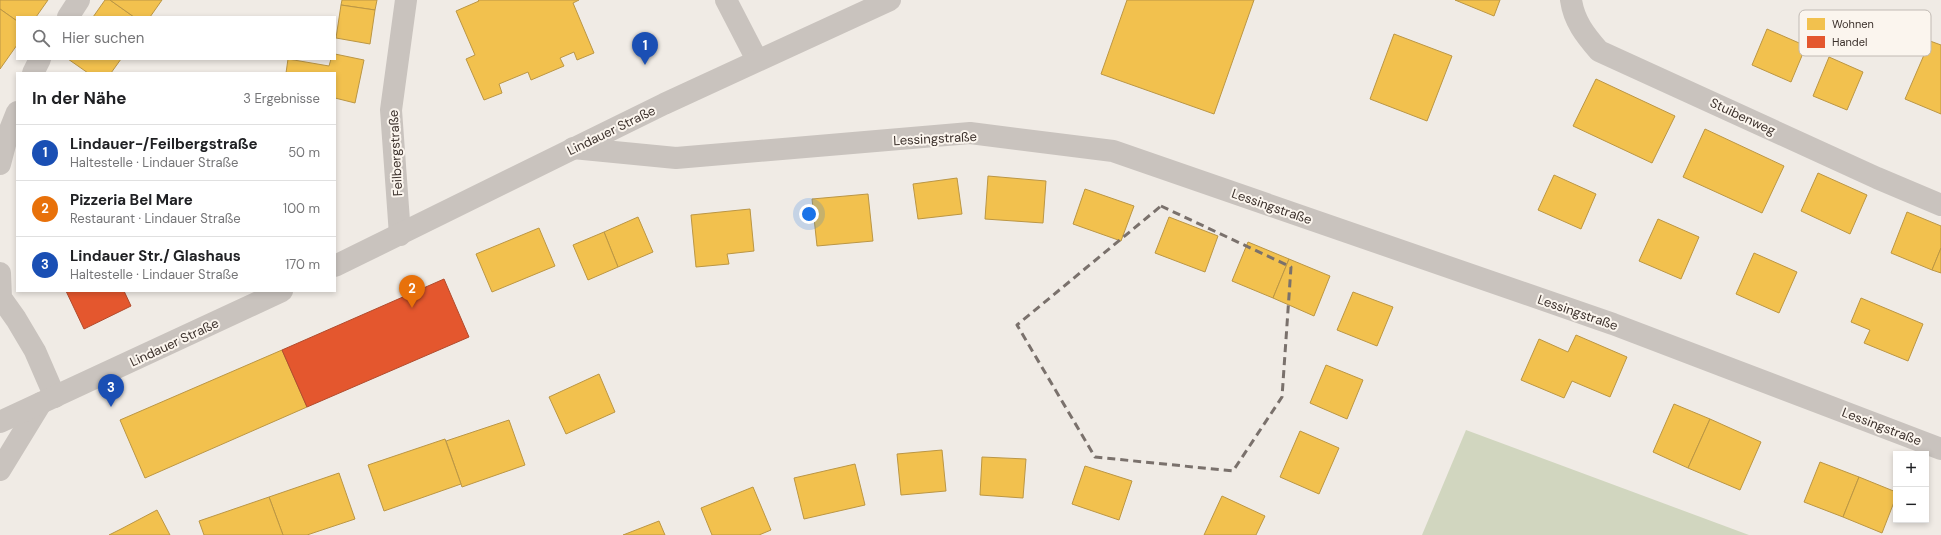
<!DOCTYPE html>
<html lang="de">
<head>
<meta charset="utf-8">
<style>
	body { margin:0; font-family:"DM Sans",sans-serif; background:#f6f6f6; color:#202124 }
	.controls { position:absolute; right:12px; bottom:12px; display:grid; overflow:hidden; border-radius:0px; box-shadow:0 2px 6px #0003 }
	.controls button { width:36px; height:36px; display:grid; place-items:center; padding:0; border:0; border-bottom:1px solid #e0e0e0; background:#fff; color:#202124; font:20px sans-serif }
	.you { position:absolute; left:809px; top:214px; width:14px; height:14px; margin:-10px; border:3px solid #fff; border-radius:50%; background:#1a73e8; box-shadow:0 0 0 6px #1a73e833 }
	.badge { display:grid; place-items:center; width:26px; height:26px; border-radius:50%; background:#111827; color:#fff; font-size:13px; font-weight:700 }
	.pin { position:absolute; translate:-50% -33px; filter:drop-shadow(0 1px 2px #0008) }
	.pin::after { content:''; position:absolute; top:21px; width:14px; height:12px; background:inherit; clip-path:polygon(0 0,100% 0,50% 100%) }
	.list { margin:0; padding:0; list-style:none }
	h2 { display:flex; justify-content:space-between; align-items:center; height:52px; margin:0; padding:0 16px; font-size:17px }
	h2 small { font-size:13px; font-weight:400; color:#757577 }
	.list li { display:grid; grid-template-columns:26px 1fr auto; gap:12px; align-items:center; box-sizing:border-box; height:56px; padding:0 16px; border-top:1px solid #e0e0e0 }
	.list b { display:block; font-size:15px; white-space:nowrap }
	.list p { margin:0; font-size:13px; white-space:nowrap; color:#757577 }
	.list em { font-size:13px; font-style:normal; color:#757577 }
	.icon { flex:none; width:22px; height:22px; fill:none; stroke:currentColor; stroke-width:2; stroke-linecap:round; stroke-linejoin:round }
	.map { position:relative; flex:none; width:1941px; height:535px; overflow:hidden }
	.search { position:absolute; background:#fff; box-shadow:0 2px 6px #0003; left:16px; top:16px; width:320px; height:44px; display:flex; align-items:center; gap:10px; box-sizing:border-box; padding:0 14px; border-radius:0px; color:#757577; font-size:15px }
	.panel { position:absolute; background:#fff; box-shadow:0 2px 6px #0003; left:16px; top:72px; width:320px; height:220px; border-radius:0px }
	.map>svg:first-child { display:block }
</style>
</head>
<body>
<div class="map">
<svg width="1941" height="535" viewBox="0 0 1941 535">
	<rect width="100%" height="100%" fill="#f0ebe5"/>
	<polygon fill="#d1d6bf" points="1466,430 1749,535 1422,535"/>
	<g fill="#f2c14e" stroke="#bb9644">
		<polygon points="0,0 48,0 36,17 17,17 17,21 0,9"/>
		<polygon points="105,0 110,0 134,17 93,17"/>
		<polygon points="110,0 162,0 150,17 134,17"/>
		<polygon points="342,0 377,0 375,10 341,5"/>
		<polygon points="478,0 579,0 573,3 594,53 577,60 574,52 560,58 564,66 531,80 528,72 499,84 502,93 484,100 466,59 475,55 456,11 479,1"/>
		<polygon points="1127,0 1254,0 1214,114 1101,74"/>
		<polygon points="1455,0 1500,0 1494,16"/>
		<polygon points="341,5 375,10 370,44 336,38"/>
		<polygon points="0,9 17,21 17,45 0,69"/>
		<polygon points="1767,29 1806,46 1791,82 1752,65"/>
		<polygon points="1394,34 1452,56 1427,121 1370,99"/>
		<polygon points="1930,41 1941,45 1941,114 1905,99"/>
		<polygon points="335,54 364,60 355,103 335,98 335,73 286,73 288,59 329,66 331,59 335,59"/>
		<polygon points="1829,57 1863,72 1847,110 1813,96"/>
		<polygon points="68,59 121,59 111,73 88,73"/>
		<polygon points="1596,79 1675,116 1652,163 1573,126"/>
		<polygon points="1705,129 1784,166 1762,213 1683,177"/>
		<polygon points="1818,173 1867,195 1850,234 1801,211"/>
		<polygon points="1554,175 1596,194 1581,229 1538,210"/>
		<polygon points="988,176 1046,181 1043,223 985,219"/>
		<polygon points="957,178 962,214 918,219 913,184"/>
		<polygon points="1085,189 1134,206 1121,241 1073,224"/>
		<polygon points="868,194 873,241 817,246 812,199"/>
		<polygon points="750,209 754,251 727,254 729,264 696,267 691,215"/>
		<polygon points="1907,212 1941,226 1941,248 1932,270 1891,253"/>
		<polygon points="638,217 653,252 618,267 604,232"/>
		<polygon points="1169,217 1218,236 1205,272 1155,253"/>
		<polygon points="1658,219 1699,237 1681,279 1639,261"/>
		<polygon points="539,228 555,266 492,292 476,254"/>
		<polygon points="604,232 618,267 588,280 573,245"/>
		<polygon points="1248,242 1289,259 1273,298 1232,281"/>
		<polygon points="1941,248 1941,273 1932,270"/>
		<polygon points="1754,253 1797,272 1779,313 1736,294"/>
		<polygon points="1289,259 1330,276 1314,316 1273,298"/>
		<polygon points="1353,292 1393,307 1377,346 1337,330"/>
		<polygon points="1861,298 1923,324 1908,361 1864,343 1870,330 1851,322"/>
		<polygon points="1576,335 1627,357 1610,397 1572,381 1564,398 1521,380 1539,339 1568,352"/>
		<polygon points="282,350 307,407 145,478 120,420"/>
		<polygon points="1326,365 1363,380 1347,419 1310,403"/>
		<polygon points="599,374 615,412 566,434 549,397"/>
		<polygon points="1674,404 1710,419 1688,468 1653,452"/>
		<polygon points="1710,419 1761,442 1740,490 1688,468"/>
		<polygon points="509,420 525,465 462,487 446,441"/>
		<polygon points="1300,431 1339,448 1319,494 1280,477"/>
		<polygon points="445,439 461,484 384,511 368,465"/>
		<polygon points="942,450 946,491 901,495 897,454"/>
		<polygon points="982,457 1026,459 1023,498 980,495"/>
		<polygon points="1820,462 1859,477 1843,517 1804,502"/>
		<polygon points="855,464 865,505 804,519 794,478"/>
		<polygon points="1085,466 1132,481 1119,520 1072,504"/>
		<polygon points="339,473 355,519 307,535 283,535 269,497"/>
		<polygon points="1859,477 1896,492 1896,497 1882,533 1843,517"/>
		<polygon points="753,487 771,530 759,535 712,535 701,508"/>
		<polygon points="1222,496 1265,516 1256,535 1204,535"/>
		<polygon points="269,497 283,535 204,535 199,521"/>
		<polygon points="157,510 170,535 109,535 121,529"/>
		<polygon points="659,521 665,535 623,535"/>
	</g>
	<g fill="#e4572e" stroke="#b14b2d">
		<polygon points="444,279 469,337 307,407 282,350"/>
		<polygon points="66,291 124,291 131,306 84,329"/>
	</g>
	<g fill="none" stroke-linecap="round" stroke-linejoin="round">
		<g stroke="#c9c3be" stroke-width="22">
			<polyline points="726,0 757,60"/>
			<path d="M1571 0C1574 21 1585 35 1599 51L1877 178 1941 205"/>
			<polyline points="68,17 79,0"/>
			<polyline points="33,73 40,59"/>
			<polyline points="573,148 676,158 970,133 1113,151 1613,324 1941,449"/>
			<polyline points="0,164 7,137 17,112"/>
			<polyline points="400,235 391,110 406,0"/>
			<polyline points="0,273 1,298 16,319 35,351 55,397"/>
			<polyline points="0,470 41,403"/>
		</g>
		<g stroke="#c9c3be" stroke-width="22">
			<polyline points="335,266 664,104 890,0"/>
			<polyline points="0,422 282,291"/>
		</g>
	</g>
	<path fill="none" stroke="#7a716c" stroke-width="3" stroke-dasharray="8 5" stroke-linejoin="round" d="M1161 206 1291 267 1282 397 1233 471 1095 457 1017 325Z"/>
	<g text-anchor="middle" stroke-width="4" stroke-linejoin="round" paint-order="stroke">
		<g font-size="13" fill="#3b302b" stroke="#fbf5ee">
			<text transform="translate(1743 116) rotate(25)" y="5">Stuibenweg</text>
			<text transform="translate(611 130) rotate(-26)" y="5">Lindauer Straße</text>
			<text transform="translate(935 138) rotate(-3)" y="5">Lessingstraße</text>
			<text transform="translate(395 153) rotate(-93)" y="5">Feilbergstraße</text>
			<text transform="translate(1272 206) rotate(19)" y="5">Lessingstraße</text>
			<text transform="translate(1578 312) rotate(19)" y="5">Lessingstraße</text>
			<text transform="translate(174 342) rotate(-25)" y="5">Lindauer Straße</text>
			<text transform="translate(1882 426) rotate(21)" y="5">Lessingstraße</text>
		</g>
	</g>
	<rect x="1799" y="10" width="132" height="46" rx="6" fill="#fbf5ee" stroke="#c1bab4" stroke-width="1"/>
	<rect x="1807" y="18" width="18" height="12" fill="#f2c14e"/>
	<rect x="1807" y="36" width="18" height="12" fill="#e4572e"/>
	<g font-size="11" fill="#3b302b">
		<text x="1832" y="28">Wohnen</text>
		<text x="1832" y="46">Handel</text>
	</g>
</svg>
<div class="controls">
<button>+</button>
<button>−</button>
</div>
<div class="you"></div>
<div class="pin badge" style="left:645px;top:65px;background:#1a4fb4">1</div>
<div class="pin badge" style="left:412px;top:308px;background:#e8710a">2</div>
<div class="pin badge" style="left:111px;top:407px;background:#1a4fb4">3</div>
<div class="search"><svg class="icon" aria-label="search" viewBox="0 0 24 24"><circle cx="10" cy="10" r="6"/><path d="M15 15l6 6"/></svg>Hier suchen</div>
<section class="panel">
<h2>In der Nähe<small>3 Ergebnisse</small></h2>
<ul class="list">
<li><span class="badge" style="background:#1a4fb4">1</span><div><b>Lindauer-/Feilbergstraße</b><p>Haltestelle · Lindauer Straße</p></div><em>50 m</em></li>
<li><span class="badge" style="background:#e8710a">2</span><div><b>Pizzeria Bel Mare</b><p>Restaurant · Lindauer Straße</p></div><em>100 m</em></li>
<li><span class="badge" style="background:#1a4fb4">3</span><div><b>Lindauer Str./ Glashaus</b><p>Haltestelle · Lindauer Straße</p></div><em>170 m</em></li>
</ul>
</section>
</div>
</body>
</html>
